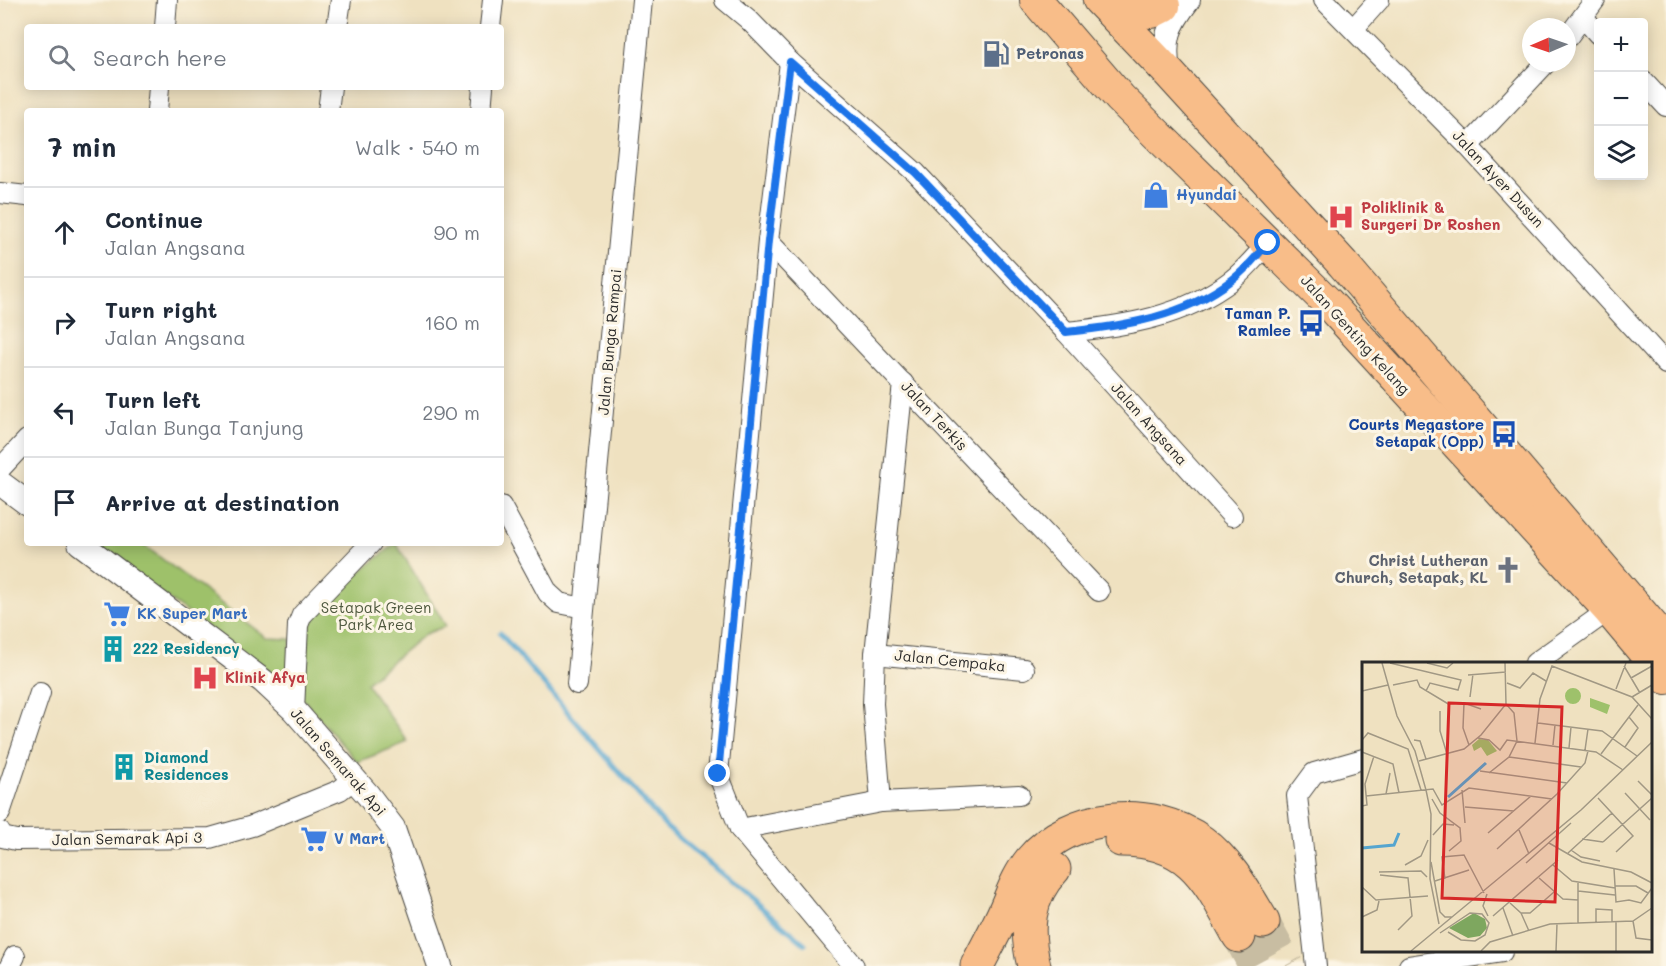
<!DOCTYPE html>
<html lang="en">
<head>
<meta charset="utf-8">
<style>
	body { margin:0; font-family:Mali,sans-serif; background:#f6f6f7; color:#1f2937 }
	.controls { position:absolute; right:18px; top:18px; display:grid; overflow:hidden; border-radius:6px; box-shadow:0 3px 15px #0003 }
	.controls button { width:54px; height:54px; display:grid; place-items:center; padding:0; border:0; border-bottom:2px solid #e0e1e3; background:#fff; color:#1f2937; font:30px sans-serif }
	.compass { position:absolute; left:1522px; top:18px; width:54px; height:54px; border-radius:50%; background:#fff; box-shadow:0 3px 15px #0003; rotate:268deg }
	.stop { position:absolute; width:18px; height:18px; margin:-14px; border:4px solid #1a73e8; border-radius:50%; background:#fff }
	.stop.end { background:#1a73e8; border-color:#fff; box-shadow:0 2px 6px #0008 }
	.list { margin:0; padding:0; list-style:none }
	h2 { display:flex; justify-content:space-between; align-items:center; height:78px; margin:0; padding:0 24px; font-size:26px }
	h2 small { font-size:20px; font-weight:400; color:#747a83 }
	.list li { display:grid; grid-template-columns:39px 1fr auto; gap:18px; align-items:center; box-sizing:border-box; height:90px; padding:0 24px; border-top:2px solid #e0e1e3 }
	.list b { display:block; font-size:22px; white-space:nowrap }
	.list p { margin:0; font-size:20px; white-space:nowrap; color:#747a83 }
	.list em { font-size:20px; font-style:normal; color:#747a83 }
	.icon { flex:none; width:33px; height:33px; fill:none; stroke:currentColor; stroke-width:2; stroke-linecap:round; stroke-linejoin:round }
	.map { position:relative; flex:none; width:1666px; height:966px; overflow:hidden }
	.search { position:absolute; background:#fff; box-shadow:0 3px 15px #0003; left:24px; top:24px; width:480px; height:66px; display:flex; align-items:center; gap:15px; box-sizing:border-box; padding:0 21px; border-radius:6px; color:#747a83; font-size:22px }
	.panel { position:absolute; background:#fff; box-shadow:0 3px 15px #0003; left:24px; top:108px; width:480px; height:438px; border-radius:6px }
	.map>svg:first-child { display:block }
</style>
</head>
<body>
<div class="map">
<svg width="1666" height="966" viewBox="0 0 1666 966">
	<rect width="100%" height="100%" fill="#fcf5e5"/>
	<filter id="ink" filterUnits="userSpaceOnUse"><feTurbulence type="fractalNoise" baseFrequency=".0167" numOctaves="2"/><feDisplacementMap in="SourceGraphic" scale="12" xChannelSelector="R" yChannelSelector="G"/><feConvolveMatrix kernelMatrix="1 2 1 2 8 2 1 2 1" color-interpolation-filters="sRGB"/></filter>
	<filter id="wash" filterUnits="userSpaceOnUse"><feTurbulence type="fractalNoise" baseFrequency=".008" numOctaves="4" result="noise"/><feDisplacementMap in="SourceGraphic" scale="24" xChannelSelector="R" yChannelSelector="G"/><feGaussianBlur stdDeviation="1.35" result="paint"/><feColorMatrix in="noise" values="0 0 0 0 0 0 0 0 0 0 0 0 0 0 0 0 0 1.4 0 .05"/><feComposite in="paint" operator="in"/></filter>
	<g filter="url(#wash)">
		<rect width="100%" height="100%" fill="#efe1c0"/>
		<g fill="#9ec16b" stroke="#64764b" stroke-width="1.5">
			<polygon points="91,543 141,543 267,638 291,639 288,686"/>
			<polygon points="396,543 446,626 425,634 366,683 408,742 357,762 301,697 309,624 345,584"/>
		</g>
		<g fill="none" stroke-linecap="round" stroke-linejoin="round">
			<polyline stroke="#55a5cf" stroke-width="5" points="500,633 666,827 805,944"/>
		</g>
	</g>
	<g filter="url(#ink)">
		<g fill="none" stroke-linecap="round" stroke-linejoin="round">
			<g stroke="#c8bda2" stroke-width="33" stroke-dasharray="33 16" stroke-linecap="butt">
				<polyline points="1263,922 1287,966"/>
				<polyline points="1239,936 1255,966"/>
			</g>
			<defs>
				<g id="minor">
					<polyline points="725,0 748,19 790,62 916,173 1066,332 1232,516"/>
					<polyline points="1324,0 1468,146 1666,364"/>
					<polyline points="1584,18 1598,34"/>
					<polyline points="165,27 167,0"/>
					<polyline points="337,27 341,0"/>
					<polyline points="490,27 493,0"/>
					<polyline points="1354,28 1379,0"/>
					<polyline points="1567,38 1595,0"/>
					<polyline points="790,62 768,241 718,774 740,829 854,966"/>
					<polyline points="1644,82 1666,106"/>
					<polyline points="157,111 159,87"/>
					<polyline points="328,111 331,87"/>
					<polyline points="481,111 483,87"/>
					<polyline points="1468,146 1546,63"/>
					<polyline points="0,193 27,196"/>
					<polyline points="768,241 1099,591"/>
					<path d="M1066 332C1125 326 1184 317 1232 280 1246 269 1257 255 1268 243"/>
					<polyline points="0,469 27,440"/>
					<polyline points="501,506 548,593 559,603 584,608"/>
					<polyline points="875,654 1024,669"/>
					<polyline points="1535,663 1609,610"/>
					<polyline points="577,684 642,0"/>
					<polyline points="294,710 298,625 302,615 371,543"/>
					<polyline points="881,802 873,704 875,654 903,383"/>
					<polyline points="0,813 40,693"/>
					<polyline points="740,829 881,802 1019,795"/>
					<polyline points="0,832 2,837 16,840 210,838 252,826 340,790 353,780"/>
					<polyline points="10,966 15,956"/>
					<polyline points="1316,966 1297,796 1314,773 1363,759"/>
					<polyline points="1409,966 1502,952"/>
				</g>
				<g id="tertiary">
					<path d="M1168 72C1163 39 1168 26 1188 0"/>
					<polyline points="0,483 27,503"/>
					<polyline points="80,543 263,681 294,710 368,795 393,828 440,966"/>
				</g>
				<g id="primary">
					<polyline points="1036,0 1120,98 1327,302 1609,610 1666,678"/>
					<polyline points="1099,0 1168,72 1343,264 1666,642"/>
					<polyline points="1109,10 1152,12 1164,6"/>
				</g>
				<g id="motorway">
					<path d="M1121 840C1193 840 1209 882 1239 936"/>
					<path d="M977 966C985 950 994 934 1002 917 1011 898 1017 877 1031 860 1071 812 1152 805 1202 842 1229 862 1246 894 1263 922"/>
					<path d="M1034 966C1025 930 1027 897 1054 869"/>
				</g>
			</defs>
			<use href="#minor" stroke="#484641" stroke-width="22"/>
			<use href="#tertiary" stroke="#484641" stroke-width="26"/>
			<use href="#primary" stroke="#484641" stroke-width="34"/>
			<use href="#motorway" stroke="#484641" stroke-width="35"/>
			<use href="#minor" stroke="#fff" stroke-width="20"/>
			<use href="#tertiary" stroke="#fff" stroke-width="24"/>
			<use href="#primary" stroke="#f8bd89" stroke-width="32"/>
			<use href="#motorway" stroke="#f8bd89" stroke-width="33"/>
		</g>
	</g>
	<g fill="none" stroke-linecap="round" stroke-linejoin="round" filter="url(#ink)">
		<path stroke="#1a73e8" stroke-width="8" d="M718 774 768 241 790 62 916 173 1066 332C1125 326 1184 317 1232 280 1246 270 1257 255 1268 243"/>
	</g>
	<defs>
		<symbol id="fuel-bare" viewBox="-9 -9 18 18"><path d="M-5.5-6h7V0h2V4h1.3V-2.5L3-4.5l.8-.8L6-3V5H2.5V1h-1V6h-7ZM-4.2-4.7v3.2H.2V-4.7Z" fill="#5c6f8a" stroke="#fcf5e5" stroke-width="2.5" paint-order="stroke"/></symbol>
		<symbol id="shop-bare" viewBox="-9 -9 18 18"><path d="M-5-2.5h2.3a2.7 3.5 0 0 1 5.4 0H5L5.5 6h-11ZM-1.5-2.5h3a1.5 2.3 0 0 0-3 0Z" fill="#3f7fe0" stroke="#fcf5e5" stroke-width="2.5" paint-order="stroke"/></symbol>
		<symbol id="hospital-bare" viewBox="-9 -9 18 18"><path d="M-5-5h3v3.5h4V-5h3V5h-3V1.5h-4V5h-3Z" fill="#e0444e" stroke="#fcf5e5" stroke-width="2.5" paint-order="stroke"/></symbol>
		<symbol id="bus-bare" viewBox="-9 -9 18 18"><path d="M-5-6H5V4H4V6H2V4H-2V6H-4V4H-5ZM-3.5-4V0h7V-4ZM-3.5 1.2v1.5H-2V1.2ZM2 1.2v1.5H3.5V1.2Z" fill="#1a4fb4" stroke="#fcf5e5" stroke-width="2.5" paint-order="stroke"/></symbol>
		<symbol id="church-bare" viewBox="-9 -9 18 18"><path d="M-1.2-6h2.4v3.5h3.3v2.4h-3.3V6h-2.4V-.1h-3.3v-2.4h3.3Z" fill="#6b7280" stroke="#fcf5e5" stroke-width="2.5" paint-order="stroke"/></symbol>
		<symbol id="supermarket-bare" viewBox="-9 -9 18 18"><path d="M-6-5.5h2.5l.6 2H6L4.5 2H-2.5L-4.4-4H-6ZM-1.5 3.2a1.3 1.3 0 1 0 .1 0ZM3 3.2a1.3 1.3 0 1 0 .1 0Z" fill="#3f7fe0" stroke="#fcf5e5" stroke-width="2.5" paint-order="stroke"/></symbol>
		<symbol id="building-bare" viewBox="-9 -9 18 18"><path d="M-4-6H4V6H1V3H-1V6H-4ZM-2.5-4.3h1.7v1.8h-1.7ZM.8-4.3h1.7v1.8H.8ZM-2.5-1h1.7V.8h-1.7ZM.8-1h1.7V.8H.8Z" fill="#0f9aa8" stroke="#fcf5e5" stroke-width="2.5" paint-order="stroke"/></symbol>
	</defs>
	<g fill-rule="evenodd">
		<use href="#fuel-bare" x="977" y="35" width="38" height="38"/>
		<use href="#shop-bare" x="1137" y="176" width="38" height="38"/>
		<use href="#hospital-bare" x="1322" y="198" width="38" height="38"/>
		<use href="#bus-bare" x="1292" y="304" width="38" height="38"/>
		<use href="#bus-bare" x="1485" y="415" width="38" height="38"/>
		<use href="#church-bare" x="1489" y="551" width="38" height="38"/>
		<use href="#supermarket-bare" x="98" y="595" width="38" height="38"/>
		<use href="#building-bare" x="94" y="630" width="38" height="38"/>
		<use href="#hospital-bare" x="186" y="659" width="38" height="38"/>
		<use href="#building-bare" x="105" y="748" width="38" height="38"/>
		<use href="#supermarket-bare" x="295" y="820" width="38" height="38"/>
	</g>
	<g text-anchor="middle" stroke-width="6" stroke-linejoin="round" paint-order="stroke">
		<g font-size="15" font-weight="bold" fill="#4e5e75" stroke="#fcf5e5" text-anchor="start">
			<text x="1016" y="59">Petronas</text>
		</g>
		<g font-size="15" fill="#2b2b2b" stroke="#fcf5e5">
			<text transform="translate(1498 179) rotate(47)" y="5">Jalan Ayer Dusun</text>
			<text transform="translate(1355 335) rotate(48)" y="5">Jalan Genting Kelang</text>
			<text transform="translate(610 342) rotate(-85)" y="5">Jalan Bunga Rampai</text>
			<text transform="translate(934 416) rotate(47)" y="5">Jalan Terkis</text>
			<text transform="translate(1149 424) rotate(48)" y="5">Jalan Angsana</text>
			<text transform="translate(950 661) rotate(6)" y="5">Jalan Cempaka</text>
			<text transform="translate(338 762) rotate(49)" y="5">Jalan Semarak Api</text>
			<text transform="translate(127 839) rotate(-1)" y="5">Jalan Semarak Api 3</text>
		</g>
		<g font-size="15" font-weight="bold" fill="#366cbe" stroke="#fcf5e5" text-anchor="start">
			<text x="1176" y="200">Hyundai</text>
			<text x="137" y="619">KK Super Mart</text>
			<text x="334" y="844">V Mart</text>
		</g>
		<g font-size="15" font-weight="bold" fill="#be3a42" stroke="#fcf5e5" text-anchor="start">
			<text x="1361" y="213">Poliklinik &amp;<tspan x="1361" dy="17">Surgeri Dr Roshen</tspan></text>
			<text x="225" y="683">Klinik Afya</text>
		</g>
		<g font-size="15" font-weight="bold" fill="#164399" stroke="#fcf5e5" text-anchor="end">
			<text x="1291" y="319">Taman P.<tspan x="1291" dy="17">Ramlee</tspan></text>
			<text x="1484" y="430">Courts Megastore<tspan x="1484" dy="17">Setapak (Opp)</tspan></text>
		</g>
		<g font-size="15" font-weight="bold" fill="#5b616d" stroke="#fcf5e5" text-anchor="end">
			<text x="1488" y="566">Christ Lutheran<tspan x="1488" dy="17">Church, Setapak, KL</tspan></text>
		</g>
		<g font-size="15" fill="#4e583e" stroke="#fcf5e5">
			<text x="376" y="613">Setapak Green<tspan x="376" dy="17">Park Area</tspan></text>
		</g>
		<g font-size="15" font-weight="bold" fill="#0d838f" stroke="#fcf5e5" text-anchor="start">
			<text x="133" y="654">222 Residency</text>
			<text x="144" y="763">Diamond<tspan x="144" dy="17">Residences</tspan></text>
		</g>
	</g>
	<g transform="translate(1362 662)">
		<rect width="290" height="290" fill="#efe1c0"/>
		<path d="M203 34a8 8 0 1 1 16 0a8 8 0 1 1-16 0ZM228 36 248 43 245 52 228 45ZM117 77 126 78 135 89 125 94 119 85 112 89 110 83Z" fill="#9ec16b"/>
		<path d="M112 251 123 257 125 266 118 274 106 276 87 266Z" fill="#7ea75f"/>
		<path fill="none" stroke="#55a5cf" stroke-width="3" d="M86 135 124 101M0 186 32 183 37 171"/>
		<path fill="none" stroke="#a19884" stroke-width="1.5" d="M20 1 35 54 53 89 64 128 69 152 68 217 77 262M28 1 99 18 96 28 68 21 64 29M65 1 85 6 91 1M262 4 278 31M106 13 144 10M269 16 290 4M145 21 158 26 171 11 184 19M31 23 55 18 58 25 88 43M254 27 264 1M0 29 26 23M108 35 111 12M270 35 290 23M78 49V69L85 92M176 61 240 69 275 94M116 76 127 78 138 88 145 78 234 90 261 108M0 78 6 71 46 87 59 128M52 78 58 79 64 97M173 81 178 37 190 4 270 35 290 57M107 83 101 66 102 41 119 47M191 83 193 63M263 85 276 66 267 55M207 86 209 65M223 88 226 67M0 90 31 102 37 131M239 92 276 43M147 95 219 105M57 99 102 87 119 73 144 42 143 1M118 109 205 121M127 111 147 95 155 79 152 51 144 42M276 119 290 133M100 128 103 161M263 131 288 158M24 132 28 111M4 134 71 127 80 143 107 126 190 137M236 136 271 174 254 190M70 137 78 151 98 166 99 179 87 189M0 144 5 143 3 122 12 94M103 145 152 149M157 168 167 192M126 171 169 134M71 173 81 162 92 163M220 177 241 180M241 180 290 136M187 181 220 200 269 210 290 221M135 187 195 132 223 101 226 89M209 188 219 195 238 199M206 191 250 151M69 200 78 250 83 255H90M164 201 209 161M43 203 59 194 66 178M191 203 210 219 253 226M252 207 254 240 267 238 279 241 290 226M17 210 59 209 65 215M18 213 46 216 50 254 36 268M177 216 201 237 216 238M83 217 80 195 102 193 122 231M73 219 107 208M216 220V261M253 224H274L286 231M0 225 14 238 66 234M216 229 253 233M125 232 121 244 126 254M148 241 159 251H168L192 230M141 246 151 274M159 251 167 269M131 254 196 198M0 255 15 248 17 239M271 259 274 276 290 278M234 260V247L250 248V260M78 271 108 251 120 252 127 261 123 273 113 279 99 278 86 270M49 289 219 148 290 80M119 289 128 280 188 262 271 259 290 246M194 289 195 262M254 289V260"/>
		<path fill="#d62828" fill-opacity="0.15" stroke="#d62828" stroke-width="3" d="M87 41 200 45 193 240 80 236Z"/>
		<rect width="290" height="290" fill="none" stroke="#2b2b2b" stroke-width="3"/>
	</g>
</svg>
<div class="controls">
<button>+</button>
<button>−</button>
<button><svg class="icon" aria-label="layers" viewBox="0 0 24 24"><path d="M12 4l9 5-9 5-9-5zM3 14l9 5 9-5"/></svg></button>
</div>
<svg class="compass" viewBox="-18 -18 36 36"><path d="M0-13l5 13h-10z" fill="#e53935"/><path d="M0 13l5-13h-10z" fill="#747a83"/></svg>
<div class="stop" style="left:1268px;top:243px"></div>
<div class="stop end" style="left:718px;top:774px"></div>
<div class="search"><svg class="icon" aria-label="search" viewBox="0 0 24 24"><circle cx="10" cy="10" r="6"/><path d="M15 15l6 6"/></svg>Search here</div>
<section class="panel">
<h2>7 min<small>Walk · 540 m</small></h2>
<ul class="list">
<li><svg class="icon" aria-label="ahead" viewBox="0 0 24 24"><path d="M12 20V5M6 11l6-6 6 6"/></svg><div><b>Continue</b><p>Jalan Angsana</p></div><em>90 m</em></li>
<li><svg class="icon" aria-label="right" viewBox="0 0 24 24"><path d="M7 20v-9h11M14 6l5 5-5 5"/></svg><div><b>Turn right</b><p>Jalan Angsana</p></div><em>160 m</em></li>
<li><svg class="icon" aria-label="left" viewBox="0 0 24 24"><path d="M17 20v-9H6M10 6l-5 5 5 5"/></svg><div><b>Turn left</b><p>Jalan Bunga Tanjung</p></div><em>290 m</em></li>
<li><svg class="icon" aria-label="arrive" viewBox="0 0 24 24"><path d="M6 21V4h12l-3 4 3 4H6"/></svg><div><b>Arrive at destination</b></div></li>
</ul>
</section>
</div>
</body>
</html>
